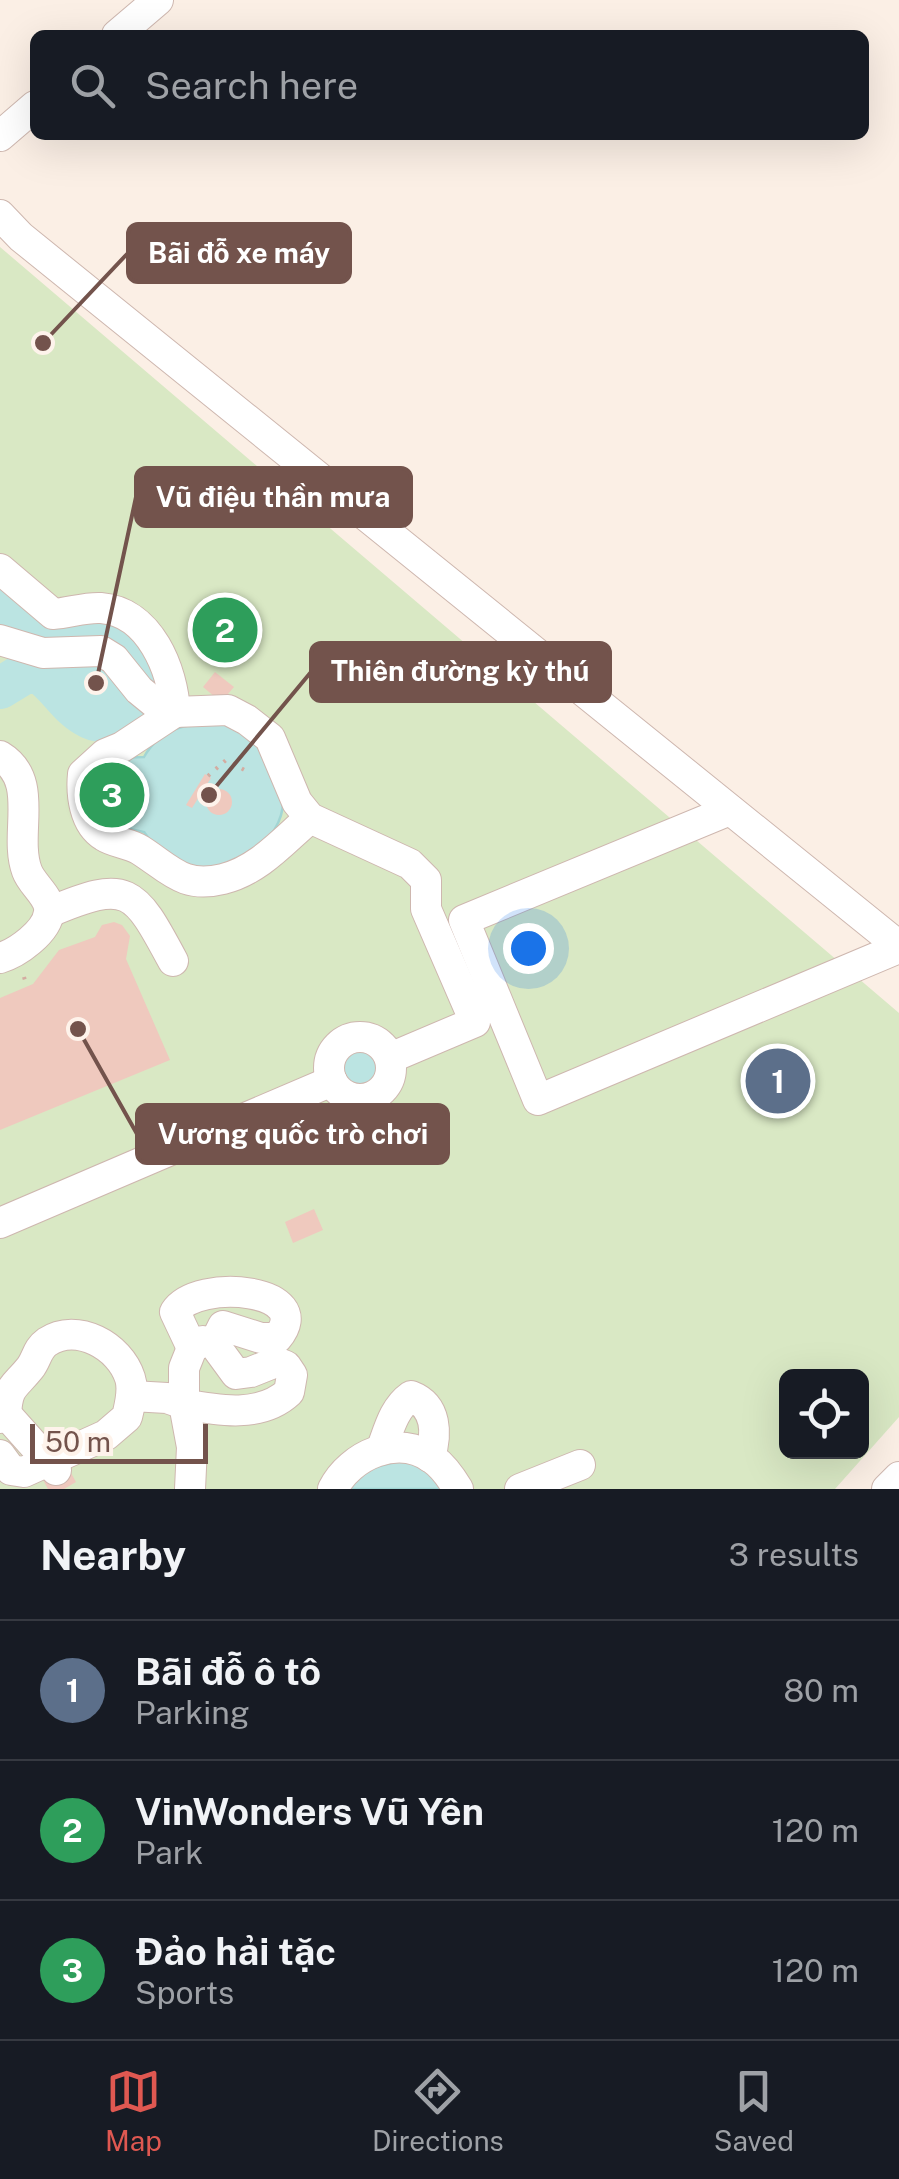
<!DOCTYPE html>
<html lang="en">
<head>
<meta charset="utf-8">
<style>
	body { margin:0; font-family:"Public Sans",sans-serif; background:#242831; color:#f1f3f6 }
	.controls { position:absolute; right:30px; bottom:30px; display:grid; overflow:hidden; border-radius:15px; box-shadow:0 10px 40px #0002 }
	.controls button { width:90px; height:90px; display:grid; place-items:center; padding:0; border:0; border-bottom:2px solid #363941; background:#171b24; color:#f1f3f6; font:50px sans-serif }
	.scale { position:absolute; left:30px; bottom:25px; width:178px; box-sizing:border-box; padding-left:10px; border:5px solid #73534c; border-top:0; font-size:28px; line-height:35px; white-space:nowrap; color:#73534c; -webkit-text-stroke:8px #fef3eb; paint-order:stroke }
	.you { position:absolute; left:528px; top:948px; width:35px; height:35px; margin:-25px; border:8px solid #fff; border-radius:50%; background:#1a73e8; box-shadow:0 0 0 15px #1a73e833 }
	.badge { display:grid; place-items:center; width:65px; height:65px; border-radius:50%; background:#df5851; color:#fff; font-size:32px; font-weight:700 }
	.pin { position:absolute; translate:-50% -50%; border:5px solid #fff; box-shadow:0 2px 10px #0006 }
	.list { margin:0; padding:0; list-style:none }
	h2 { display:flex; justify-content:space-between; align-items:center; height:130px; margin:0; padding:0 40px; font-size:42px }
	h2 small { font-size:32px; font-weight:400; color:#9ea1a6 }
	.list li { display:grid; grid-template-columns:65px 1fr auto; gap:30px; align-items:center; box-sizing:border-box; height:140px; padding:0 40px; border-top:2px solid #363941 }
	.list b { display:block; font-size:38px; white-space:nowrap }
	.list p { margin:0; font-size:32px; white-space:nowrap; color:#9ea1a6 }
	.list em { font-size:32px; font-style:normal; color:#9ea1a6 }
	.icon { flex:none; width:55px; height:55px; fill:none; stroke:currentColor; stroke-width:2; stroke-linecap:round; stroke-linejoin:round }
	.map { position:relative; flex:none; width:899px; height:1489px; overflow:hidden }
	.search { position:absolute; background:#171b24; box-shadow:0 10px 40px #0002; left:30px; right:30px; top:30px; height:110px; display:flex; align-items:center; gap:25px; box-sizing:border-box; padding:0 35px; border-radius:15px; color:#9ea1a6; font-size:38px }
	.sheet { height:550px; background:#171b24 }
	nav { display:flex; justify-content:space-around; align-items:center; box-sizing:border-box; height:140px; border-top:2px solid #363941; background:#171b24; font-size:28px; color:#9ea1a6 }
	nav a { display:grid; justify-items:center; gap:5px }
	nav .on { color:#df5851 }
	.map>svg:first-child { display:block }
</style>
</head>
<body>
<div class="map">
<svg width="899" height="1489" viewBox="0 0 899 1489">
	<rect width="100%" height="100%" fill="#fbefe5"/>
	<path fill="#d9e8c4" fill-rule="evenodd" d="M0 247 899 1013V1417L835 1489H0ZM786 1376H862V1452H786Z"/>
	<g fill="#bbe4e2" stroke="#a1d5d4" stroke-width="2.5">
		<path d="M101 660 124 688 125 700 110 715C84 703 75 691 63 665Z"/>
		<path d="M223 721 260 740C267 757 283 781 283 799 285 842 226 882 187 867 180 864 173 857 168 853 158 847 150 842 144 832L104 823 90 788 115 758 144 757C162 725 190 724 223 721Z"/>
		<circle cx="361" cy="1068" r="21"/>
		<polygon points="411,1458 450,1489 344,1489 355,1472"/>
	</g>
	<g fill="none" stroke-linecap="round" stroke-linejoin="round">
		<path stroke="#bbe4e2" stroke-width="42" d="M0 597 19 612 35 634C62 636 104 620 128 631 180 657 135 738 90 718 68 708 58 684 38 672L23 674 0 688"/>
	</g>
	<g fill="#efc9be">
		<polygon points="215,672 234,687 221,702 203,687"/>
		<polygon points="205,774 211,778 192,808 186,805"/>
		<circle cx="219" cy="802" r="13"/>
		<polygon points="114,922 122,925 130,936 126,959 170,1060 0,1130 0,998 33,984 59,950 95,937 102,925"/>
		<polygon points="314,1209 323,1230 293,1243 285,1222"/>
		<polygon points="66,1464 76,1482 64,1489 48,1489 42,1478"/>
	</g>
	<g fill="none" stroke-linecap="round" stroke-linejoin="round">
		<defs>
			<g id="minor">
				<polyline points="117,35 158,0"/>
				<polyline points="0,136 35,106"/>
				<polyline points="0,215 21,237 899,946"/>
				<path d="M0 569 53 614C69 613 85 607 101 608 150 612 173 670 175 712L122 747 105 754 83 774C81 794 84 824 104 836 115 843 129 843 140 850 170 869 183 889 223 879 259 870 283 841 310 818"/>
				<polyline points="0,640 43,653 101,651 114,659 139,690 161,708 175,712 228,710 247,720 270,738 297,802 310,818 410,864 426,880 426,909 475,1022 390,1058"/>
				<path d="M0 756C41 781 13 833 27 871 32 885 51 897 49 912 47 932 17 953 0 958"/>
				<polyline points="730,810 464,920 538,1100 899,948"/>
				<path d="M50 912C128 879 134 888 173 961"/>
				<circle cx="360" cy="1068" r="31"/>
				<polyline points="0,1223 332,1081"/>
				<path d="M203 1341 214 1344 236 1374 251 1372 276 1362 286 1366 292 1375 289 1392C261 1418 219 1411 184 1404V1368L192 1348Z"/>
				<path d="M192 1348 175 1312C197 1277 319 1289 277 1338H261L223 1326 214 1344"/>
				<polyline points="132,1396 167,1398 184,1404 192,1447 190,1489"/>
				<polyline points="6,1414 56,1470"/>
				<path d="M0 1418 6 1414C8 1385 14 1388 30 1368 37 1359 37 1349 47 1342 77 1322 120 1346 130 1378 134 1390 130 1404 127 1417L106 1435 24 1472 11 1470 0 1455"/>
				<path d="M382 1448C389 1429 394 1408 411 1396 437 1406 437 1434 430 1457"/>
				<path d="M333 1489C350 1455 399 1433 433 1459 443 1466 452 1479 458 1489"/>
				<polyline points="520,1489 580,1465"/>
				<polyline points="887,1489 899,1477"/>
			</g>
		</defs>
		<use href="#minor" stroke="#ceb7af" stroke-width="32"/>
		<g stroke="#d4aca1" stroke-width="4" stroke-dasharray="2.5 8" stroke-linecap="butt">
			<polyline points="208,776 226,760 250,773"/>
			<polyline points="24,977 27,987"/>
		</g>
		<use href="#minor" stroke="#fff" stroke-width="30"/>
	</g>
	<path fill="none" stroke="#73534c" stroke-width="4" d="M43 343L128 253M96 683L136 497M209 795L311 672M78 1029L137 1134"/>
	<g fill="#73534c" stroke="#fef3eb" stroke-width="4">
		<circle cx="43" cy="343" r="10"/>
		<circle cx="96" cy="683" r="10"/>
		<circle cx="209" cy="795" r="10"/>
		<circle cx="78" cy="1029" r="10"/>
	</g>
	<g fill="#73534c" stroke="#73534c" stroke-width="4">
		<rect x="128" y="224" width="222" height="58" rx="10"/>
		<rect x="136" y="468" width="275" height="58" rx="10"/>
		<rect x="311" y="643" width="299" height="58" rx="10"/>
		<rect x="137" y="1105" width="311" height="58" rx="10"/>
	</g>
	<g font-size="28" text-anchor="middle" font-weight="bold" fill="#fff">
		<text x="239" y="263">Bãi đỗ xe máy</text>
		<text x="273" y="507">Vũ điệu thần mưa</text>
		<text x="460" y="681">Thiên đường kỳ thú</text>
		<text x="293" y="1144">Vương quốc trò chơi</text>
	</g>
</svg>
<div class="controls">
<button><svg class="icon" aria-label="locate" viewBox="0 0 24 24"><circle cx="12" cy="12" r="6"/><path d="M12 2v4M12 18v4M2 12h4M18 12h4"/></svg></button>
</div>
<div class="scale">50 m</div>
<div class="you"></div>
<div class="pin badge" style="left:778px;top:1081px;background:#5c6f8a">1</div>
<div class="pin badge" style="left:225px;top:630px;background:#2e9e5b">2</div>
<div class="pin badge" style="left:112px;top:795px;background:#2e9e5b">3</div>
<div class="search"><svg class="icon" aria-label="search" viewBox="0 0 24 24"><circle cx="10" cy="10" r="6"/><path d="M15 15l6 6"/></svg>Search here</div>
</div>
<section class="sheet">
<h2>Nearby<small>3 results</small></h2>
<ul class="list">
<li><span class="badge" style="background:#5c6f8a">1</span><div><b>Bãi đỗ ô tô</b><p>Parking</p></div><em>80 m</em></li>
<li><span class="badge" style="background:#2e9e5b">2</span><div><b>VinWonders Vũ Yên</b><p>Park</p></div><em>120 m</em></li>
<li><span class="badge" style="background:#2e9e5b">3</span><div><b>Đảo hải tặc</b><p>Sports</p></div><em>120 m</em></li>
</ul>
</section>
<nav>
<a class="on"><svg class="icon" aria-label="map" viewBox="0 0 24 24"><path d="M3 6l6-2 6 2 6-2v14l-6 2-6-2-6 2zM9 4v14M15 6v14"/></svg>Map</a>
<a><svg class="icon" aria-label="directions" viewBox="0 0 24 24"><path d="M12 3l9 9-9 9-9-9zM9 14v-3h6M13 9l2 2-2 2"/></svg>Directions</a>
<a><svg class="icon" aria-label="saved" viewBox="0 0 24 24"><path d="M7 4h10v16l-5-4-5 4z"/></svg>Saved</a>
</nav>
</body>
</html>
